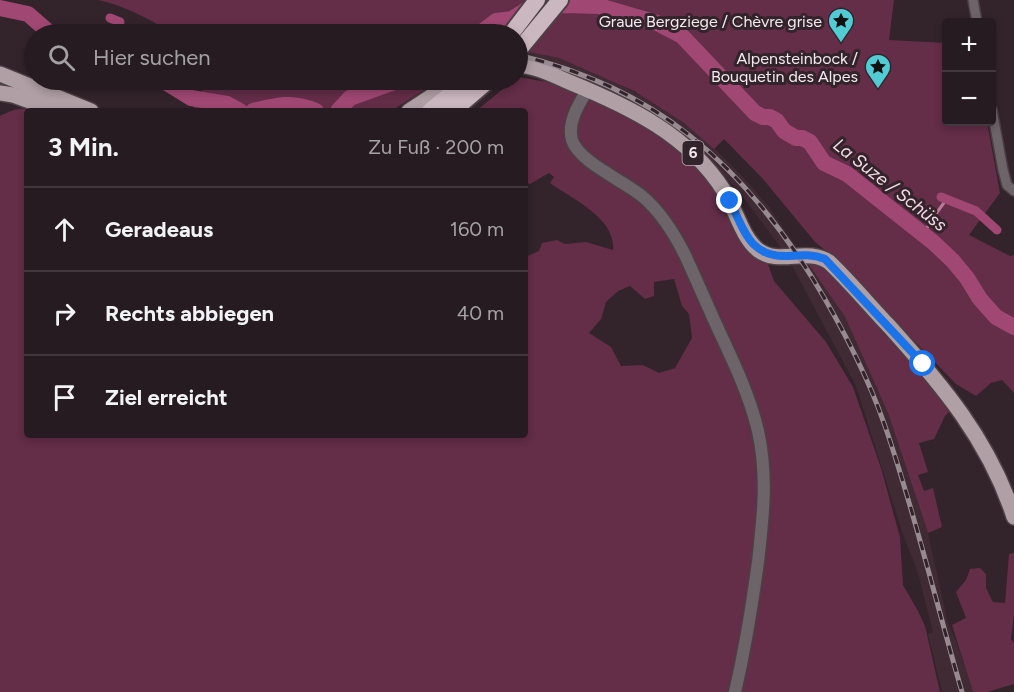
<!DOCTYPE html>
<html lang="de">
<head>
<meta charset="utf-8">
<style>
	body { margin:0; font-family:Figtree,sans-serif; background:#32282d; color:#f1f3f6 }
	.controls { position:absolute; right:18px; top:18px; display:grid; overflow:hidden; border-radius:6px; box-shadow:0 3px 9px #0003 }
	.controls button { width:54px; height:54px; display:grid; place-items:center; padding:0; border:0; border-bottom:2px solid #42393e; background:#261b20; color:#f1f3f6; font:30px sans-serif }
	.stop { position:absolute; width:18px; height:18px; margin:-14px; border:4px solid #1a73e8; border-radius:50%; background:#fff }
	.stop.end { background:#1a73e8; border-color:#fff; box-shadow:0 2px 6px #0008 }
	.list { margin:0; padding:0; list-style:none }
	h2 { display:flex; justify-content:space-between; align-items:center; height:78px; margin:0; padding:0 24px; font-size:26px }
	h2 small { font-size:20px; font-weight:400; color:#a4a1a5 }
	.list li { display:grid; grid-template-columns:39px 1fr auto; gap:18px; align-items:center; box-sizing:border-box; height:84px; padding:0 24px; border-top:2px solid #42393e }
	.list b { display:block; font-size:22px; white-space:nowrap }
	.list em { font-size:20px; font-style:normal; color:#a4a1a5 }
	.icon { flex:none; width:33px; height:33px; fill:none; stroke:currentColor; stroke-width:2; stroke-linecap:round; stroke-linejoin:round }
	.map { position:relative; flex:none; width:1014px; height:692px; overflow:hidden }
	.search { position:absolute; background:#261b20; box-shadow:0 3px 9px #0003; left:24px; top:24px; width:504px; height:66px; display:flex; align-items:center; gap:15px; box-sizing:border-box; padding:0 21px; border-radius:33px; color:#a4a1a5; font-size:22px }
	.panel { position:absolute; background:#261b20; box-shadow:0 3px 9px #0003; left:24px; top:108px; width:504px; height:330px; border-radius:6px }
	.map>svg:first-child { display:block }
</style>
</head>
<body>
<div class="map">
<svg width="1014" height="692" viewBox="0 0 1014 692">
	<rect width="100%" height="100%" fill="#32242a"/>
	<g fill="#402a34">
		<polygon points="528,52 559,58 611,80 640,95 684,123 710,144 744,178 769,207 797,248 781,248 746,201 714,163 689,140 664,121 621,96 592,83 521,60"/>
		<polygon points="807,262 845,317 888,413 928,533 948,623 957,643 973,692 942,692 928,634 933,632 917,570 902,532 856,386 791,264"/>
	</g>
	<g fill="#642d48" fill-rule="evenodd">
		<path d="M98 0H894L889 40 946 43V122H987L1000 193 969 235 1010 256 1014 255V393L1002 380 991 383 976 396 956 384 829 253 815 242 763 179 724 139 714 149 684 123 634 91 559 58 528 52 544 33 512 26 471 32 428 31 419 34H174C149 19 126 6 98 0Z"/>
		<path d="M518 77 588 89 673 136 764 253 774 281 826 342 853 387 881 468 900 537 903 585 918 611 925 626 940 692H0V116C10 111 20 106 30 111H27V435H525V257L539 251 542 243 557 240 565 244 586 242 613 250C616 218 572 199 550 183L554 177 549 173 530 184 525 182V111H476L514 80H518ZM674 279 682 306 689 314 692 338 675 368 659 373 643 365 621 366 611 347 589 333 601 319 606 302 618 291 630 286 645 299 654 296V282Z"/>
		<polygon points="205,80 440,80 391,111 192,111 206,83"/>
		<polygon points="807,262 819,265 830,271 929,381 950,411 945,416 934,439 919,443 928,472 918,475 924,491 933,488 942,527 928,533 888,413 845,317"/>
		<polygon points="1014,553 1014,615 1011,639 1014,643 1014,684 987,692 973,692 952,625 966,618 956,592 966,580 970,569 980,568 986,574 986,588 993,602 1005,603 1009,554"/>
	</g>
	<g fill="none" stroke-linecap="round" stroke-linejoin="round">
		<polyline stroke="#b97898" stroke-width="3" points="923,236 930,222 946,200"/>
		<g stroke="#a04774" stroke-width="9">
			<polyline points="110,18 120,22"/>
			<polyline points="172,80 176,88"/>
			<polyline points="941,197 976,211 997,230"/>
		</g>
		<g stroke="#a04774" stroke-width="16">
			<polyline points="0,8 28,14 51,34"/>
			<polyline points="479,34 496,21 512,19 531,7 566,5 599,6 657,23 682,36 755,113 763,117 770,117 777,121 784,131 796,138 802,138 810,142 824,163 847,174 934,243 953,261 967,278 980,299 996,317 1014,327"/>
			<polyline points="162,80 191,98 227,104 240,111"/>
			<path d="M253 111C277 105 293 101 316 111"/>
			<polyline points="338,111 350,98 400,80"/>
		</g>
		<defs>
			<g id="minor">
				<polyline points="973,0 977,22"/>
				<polyline points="992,110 1003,170 1007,185 1014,191"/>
			</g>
			<path id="tertiary" d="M588 89C579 104 567 122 572 140 579 162 624 181 642 196 661 212 674 233 685 255 697 281 708 307 720 333 735 365 750 397 758 431 768 475 763 518 758 562 752 606 745 649 735 692"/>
			<g id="primary">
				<path d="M518 65C535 66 553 75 569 82 628 106 689 135 724 191 736 209 741 236 758 250 779 266 807 247 829 262 850 282 869 305 889 326 942 385 989 440 1014 517"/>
				<polyline points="0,74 91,111"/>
				<polyline points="0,93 13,95 57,111"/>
				<polyline points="409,111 456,80"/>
			</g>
			<g id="motorway">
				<polyline points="511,34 537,0"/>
				<polyline points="518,51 560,0"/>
				<polyline points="430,111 468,80"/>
				<polyline points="453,111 489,80"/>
			</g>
		</defs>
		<use href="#minor" stroke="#4d4045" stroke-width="12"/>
		<use href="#tertiary" stroke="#4d4045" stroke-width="15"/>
		<use href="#primary" stroke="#4d4045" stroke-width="18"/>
		<use href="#motorway" stroke="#4d4045" stroke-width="20"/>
		<use href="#minor" stroke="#6c6468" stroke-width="9"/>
		<use href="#tertiary" stroke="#6c6468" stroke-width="12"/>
		<use href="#primary" stroke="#b0a0a6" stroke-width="15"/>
		<use href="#motorway" stroke="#cbb7bf" stroke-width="16"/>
		<defs>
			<path id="rail" d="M518 55C655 88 739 161 813 279 841 325 867 374 885 426 915 513 936 603 962 692"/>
		</defs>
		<use href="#rail" stroke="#978b90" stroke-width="5"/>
		<use href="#rail" stroke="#32242a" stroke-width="3" stroke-dasharray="9" stroke-linecap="butt"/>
	</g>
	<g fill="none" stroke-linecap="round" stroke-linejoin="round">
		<path stroke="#1a73e8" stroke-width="8" d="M730 201C744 230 750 258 788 256 801 255 813 254 825 259L923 364"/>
	</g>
	<defs>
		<symbol id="sight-pin" viewBox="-11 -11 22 30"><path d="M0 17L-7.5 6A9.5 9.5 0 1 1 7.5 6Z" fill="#51ccd4" stroke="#32242a"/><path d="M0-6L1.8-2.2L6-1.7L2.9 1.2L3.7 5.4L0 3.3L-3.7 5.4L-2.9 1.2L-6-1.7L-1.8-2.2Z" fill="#111"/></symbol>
	</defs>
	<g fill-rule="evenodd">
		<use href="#sight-pin" x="826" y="6" width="30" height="40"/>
		<use href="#sight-pin" x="863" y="52" width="30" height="40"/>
	</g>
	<g text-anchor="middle" stroke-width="6" stroke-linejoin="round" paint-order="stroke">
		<rect fill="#32242a" stroke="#b9aeb2" stroke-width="1.5" x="682.5" y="141" width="21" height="24" rx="4.5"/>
		<g font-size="15" font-weight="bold" fill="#f3e9ed">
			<text x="693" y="158">6</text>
		</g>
		<g font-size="16" fill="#f3e9ed" stroke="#32242a" text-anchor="end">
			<text x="822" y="27">Graue Bergziege / Chèvre grise</text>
			<text x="858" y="64">Alpensteinbock /<tspan x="858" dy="18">Bouquetin des Alpes</tspan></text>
		</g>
		<g font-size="18" font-style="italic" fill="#f4dae4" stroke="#32242a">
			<text transform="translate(890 185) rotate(38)" y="6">La Suze / Schüss</text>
		</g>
	</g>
</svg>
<div class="controls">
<button>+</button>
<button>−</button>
</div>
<div class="stop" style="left:923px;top:364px"></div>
<div class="stop end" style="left:730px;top:201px"></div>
<div class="search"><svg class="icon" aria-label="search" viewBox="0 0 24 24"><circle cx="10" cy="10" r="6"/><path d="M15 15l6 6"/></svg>Hier suchen</div>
<section class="panel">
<h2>3 Min.<small>Zu Fuß · 200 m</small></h2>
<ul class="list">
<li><svg class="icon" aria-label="ahead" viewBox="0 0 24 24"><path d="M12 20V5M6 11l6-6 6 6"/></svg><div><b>Geradeaus</b></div><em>160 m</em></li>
<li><svg class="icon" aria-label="right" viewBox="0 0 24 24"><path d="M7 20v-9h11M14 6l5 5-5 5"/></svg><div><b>Rechts abbiegen</b></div><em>40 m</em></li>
<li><svg class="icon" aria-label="arrive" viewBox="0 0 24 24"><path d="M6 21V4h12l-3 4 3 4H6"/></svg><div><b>Ziel erreicht</b></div></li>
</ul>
</section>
</div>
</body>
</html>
